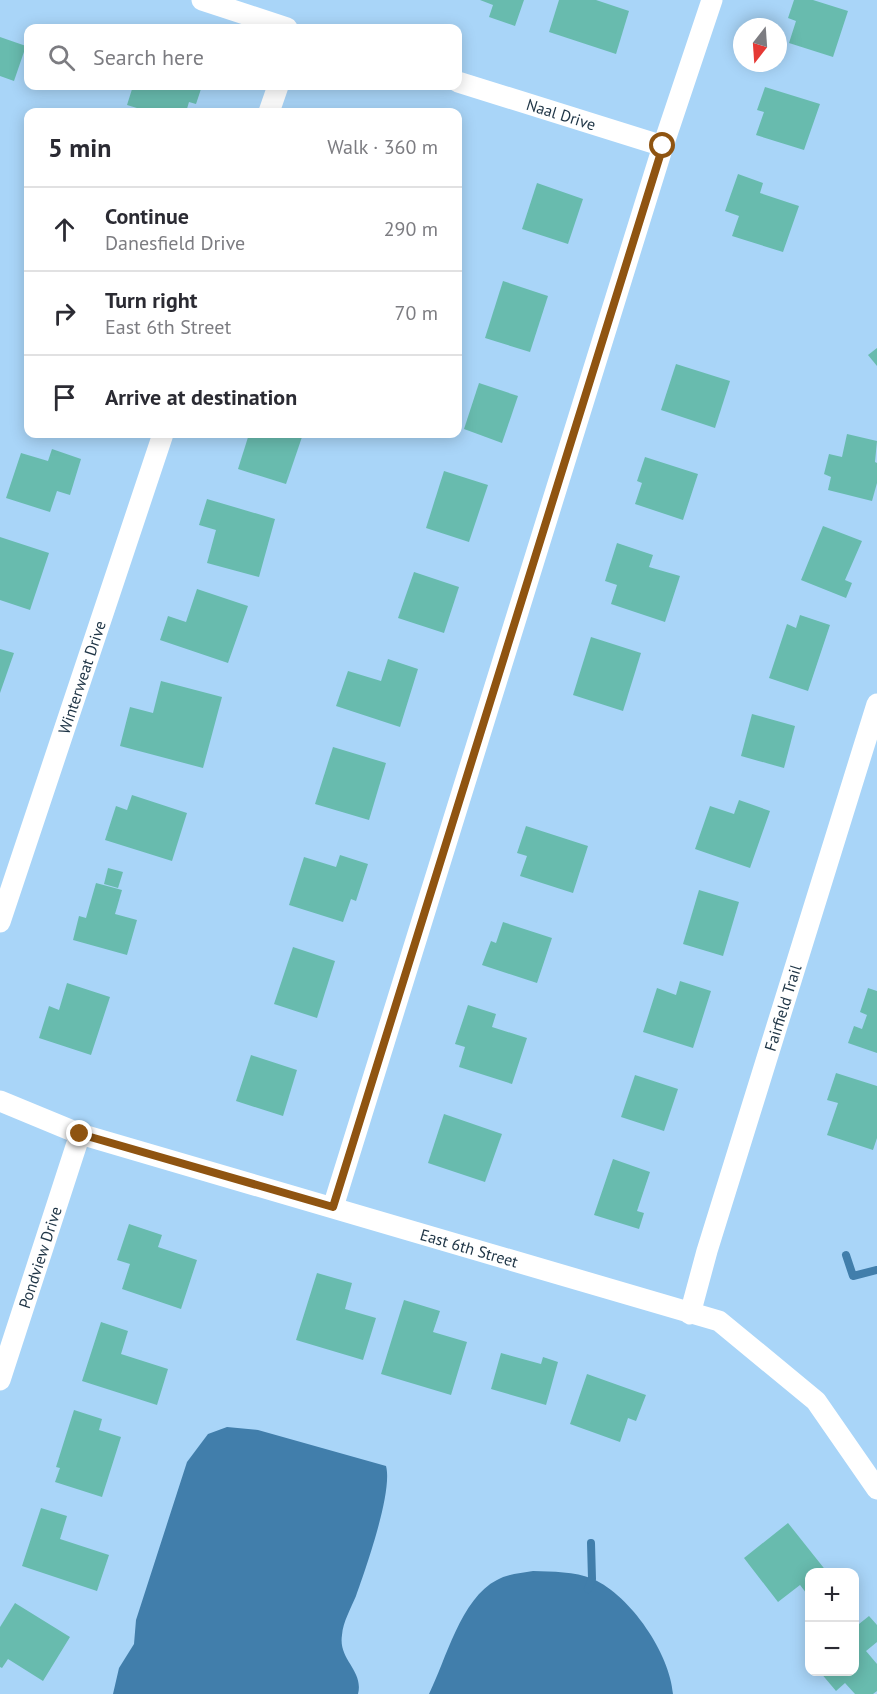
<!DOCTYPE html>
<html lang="en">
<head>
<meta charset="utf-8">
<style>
	body { margin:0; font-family:"PT Sans",sans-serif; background:#f7f7f7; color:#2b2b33 }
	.controls { position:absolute; right:18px; bottom:18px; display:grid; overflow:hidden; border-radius:12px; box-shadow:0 3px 15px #0003 }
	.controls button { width:54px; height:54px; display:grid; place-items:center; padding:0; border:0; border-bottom:2px solid #e1e1e2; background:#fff; color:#2b2b33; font:30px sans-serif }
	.compass { position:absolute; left:733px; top:18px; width:54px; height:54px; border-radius:50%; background:#fff; box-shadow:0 3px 15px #0003; rotate:197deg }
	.stop { position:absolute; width:18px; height:18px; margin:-14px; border:4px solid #8f5411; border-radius:50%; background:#fff }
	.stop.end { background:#8f5411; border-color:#fff; box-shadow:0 2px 6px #0008 }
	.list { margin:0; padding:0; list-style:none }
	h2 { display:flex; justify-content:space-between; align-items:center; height:78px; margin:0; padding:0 24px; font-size:26px }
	h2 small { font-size:20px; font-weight:400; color:#7c7c81 }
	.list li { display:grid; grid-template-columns:39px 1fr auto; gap:18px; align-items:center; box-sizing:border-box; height:84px; padding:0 24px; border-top:2px solid #e1e1e2 }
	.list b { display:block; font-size:22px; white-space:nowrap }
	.list p { margin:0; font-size:20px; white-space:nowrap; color:#7c7c81 }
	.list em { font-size:20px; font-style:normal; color:#7c7c81 }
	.icon { flex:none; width:33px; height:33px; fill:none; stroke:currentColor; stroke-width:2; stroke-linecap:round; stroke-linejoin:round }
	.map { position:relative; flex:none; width:877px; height:1694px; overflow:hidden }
	.search { position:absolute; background:#fff; box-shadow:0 3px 15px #0003; left:24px; top:24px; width:438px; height:66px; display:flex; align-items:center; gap:15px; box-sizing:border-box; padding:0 21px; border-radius:12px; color:#7c7c81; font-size:22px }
	.panel { position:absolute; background:#fff; box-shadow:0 3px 15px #0003; left:24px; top:108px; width:438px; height:330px; border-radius:12px }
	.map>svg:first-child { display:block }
</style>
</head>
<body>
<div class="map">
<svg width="877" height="1694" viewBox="0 0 877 1694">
	<rect width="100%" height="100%" fill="#a9d5f8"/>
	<g fill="#417eab">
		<path d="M227 1427 258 1430 386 1466C393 1491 366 1568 356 1596 351 1608 343 1622 342 1635 338 1660 364 1670 358 1694H113L119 1668 134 1644 136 1620 187 1462 208 1434Z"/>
		<path d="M533 1571C553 1572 574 1571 593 1579 631 1596 670 1654 673 1694H429C446 1660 461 1598 497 1580 507 1574 521 1573 533 1571Z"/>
	</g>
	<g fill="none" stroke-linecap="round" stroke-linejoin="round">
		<g stroke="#417eab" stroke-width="8">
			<polyline points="846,1255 853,1276 877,1270"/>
			<polyline points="588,1589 592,1579 591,1543"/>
		</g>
	</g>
	<g fill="#68bbae">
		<polygon points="480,0 524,0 515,26 489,17 493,5"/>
		<polygon points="559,0 596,0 629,11 616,54 549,32"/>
		<polygon points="794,0 813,0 848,11 833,57 789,43 796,21 788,18"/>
		<polygon points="0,37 26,46 14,81 0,76"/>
		<polygon points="133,86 202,86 196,104 189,102 186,112 150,112 127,105"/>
		<polygon points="765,87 820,104 804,150 756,135 764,112 757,110"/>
		<polygon points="738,174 763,183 760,193 799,206 783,252 732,236 739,216 725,211"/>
		<polygon points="537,183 583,199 568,244 522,229"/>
		<polygon points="503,281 548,296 530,352 485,338"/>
		<polygon points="877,348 877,366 868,355"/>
		<polygon points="676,364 730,381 715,428 661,410"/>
		<polygon points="479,383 518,396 502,443 464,429"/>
		<polygon points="249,434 303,434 286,484 238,469"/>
		<polygon points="847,434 877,441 875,462 877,463 877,483 872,501 828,490 831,477 824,474 829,454 842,457"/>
		<polygon points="52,449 81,459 70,495 57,491 50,512 6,498 21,453 48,461"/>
		<polygon points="645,457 698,474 683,520 635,504 642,483 637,481"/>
		<polygon points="444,471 488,485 469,542 426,528"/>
		<polygon points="207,499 275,519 259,577 207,563 216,530 199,525"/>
		<polygon points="823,526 862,541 845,580 852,583 846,598 801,580"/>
		<polygon points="0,537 49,553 30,610 0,600"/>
		<polygon points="617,543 653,555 649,567 680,576 665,622 611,604 617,585 605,581"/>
		<polygon points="414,572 459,587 444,633 398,618"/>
		<polygon points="197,589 248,606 228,663 160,640 168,616 186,622"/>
		<polygon points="800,615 830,625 808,691 769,678 787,624 796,628"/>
		<polygon points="591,637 641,653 623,711 573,695"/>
		<polygon points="0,649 14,653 0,693"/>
		<polygon points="388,659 418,669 400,727 336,706 348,671 381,681"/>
		<polygon points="161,681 222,697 203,768 120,746 130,707 153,713"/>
		<polygon points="752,714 795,726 784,768 741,756"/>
		<polygon points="333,747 386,763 369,820 315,804"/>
		<polygon points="132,795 187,813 172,861 105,840 116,806 127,810"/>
		<polygon points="739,800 770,811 750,868 695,849 710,806 734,814"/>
		<polygon points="526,826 588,846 573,893 520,876 527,856 517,853"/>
		<polygon points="340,855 368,864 356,901 351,899 343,922 289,905 304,857 336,867"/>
		<polygon points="108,868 123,872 118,888 104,884"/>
		<polygon points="96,883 122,890 115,914 137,920 127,955 73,940 79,916 86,918"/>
		<polygon points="699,890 739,902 723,956 683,944"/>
		<polygon points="503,922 552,938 537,983 482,965 491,941 496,943"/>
		<polygon points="293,947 335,961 317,1018 274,1004"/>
		<polygon points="680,981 711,991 693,1048 643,1032 657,988 676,995"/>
		<polygon points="67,983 110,997 91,1055 39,1038 49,1006 59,1010"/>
		<polygon points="868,988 877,991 877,1053 848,1043 854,1026 862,1029 867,1015 860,1012"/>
		<polygon points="468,1005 496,1014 492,1027 527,1038 512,1084 459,1067 465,1047 455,1044"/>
		<polygon points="251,1055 297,1070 283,1116 236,1101"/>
		<polygon points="836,1073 877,1086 877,1138 873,1150 827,1135 838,1103 827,1100"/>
		<polygon points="635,1075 678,1089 664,1131 621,1117"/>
		<polygon points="444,1114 502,1134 485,1182 428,1163"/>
		<polygon points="613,1159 650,1172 637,1211 644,1213 639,1229 594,1215"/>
		<polygon points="129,1224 162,1235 158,1247 197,1260 181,1309 122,1289 130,1264 117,1260"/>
		<polygon points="317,1273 352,1283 345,1309 376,1318 363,1360 296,1340"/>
		<polygon points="404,1300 440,1311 433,1332 467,1342 451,1395 381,1374"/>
		<polygon points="101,1322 128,1331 121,1354 168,1369 157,1405 82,1381"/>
		<polygon points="501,1353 541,1364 543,1357 558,1362 546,1405 491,1389"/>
		<polygon points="587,1374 646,1395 636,1421 628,1418 620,1442 570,1424"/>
		<polygon points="74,1410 102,1419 99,1430 121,1437 102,1497 55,1482 60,1468 56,1467"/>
		<polygon points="41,1508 67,1516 60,1539 109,1555 97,1591 22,1566"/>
		<polygon points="788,1523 827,1572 810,1572 810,1598 800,1585 778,1602 744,1558"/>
		<polygon points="15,1603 70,1637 43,1681 8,1659 2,1668 0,1667 0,1627"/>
		<polygon points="869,1616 877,1625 877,1642 866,1651 877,1664 877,1691 873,1694 855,1694 845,1683 836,1691 820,1672 854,1672 854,1628"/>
	</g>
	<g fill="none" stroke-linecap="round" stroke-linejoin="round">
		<g stroke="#fff" stroke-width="21">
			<polyline points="202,0 287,28"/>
			<path id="s1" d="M458 82 663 146"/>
			<polyline points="269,112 278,86"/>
			<path id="s2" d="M0 922 163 434"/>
			<path id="s3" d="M0 1101 80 1134 719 1321 816 1401 877 1489"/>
			<polyline points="333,1207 663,146 712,0"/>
			<path id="s4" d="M690 1314 707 1251 877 704"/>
			<path id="s5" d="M0 1380 80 1134"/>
		</g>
	</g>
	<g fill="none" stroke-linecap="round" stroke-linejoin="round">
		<polyline stroke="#8f5411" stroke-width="8" points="80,1134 333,1207 663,146"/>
	</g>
	<g text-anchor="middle" stroke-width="5" stroke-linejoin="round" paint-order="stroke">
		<g font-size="16" fill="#1e3445" stroke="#e7f2fb">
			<text dy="6" stroke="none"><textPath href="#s1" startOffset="108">Naal Drive</textPath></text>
			<text dy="6" stroke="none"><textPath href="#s2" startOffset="258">Winterweat Drive</textPath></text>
			<text dy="6" stroke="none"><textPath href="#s4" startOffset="320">Fairfield Trail</textPath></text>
			<text dy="6" stroke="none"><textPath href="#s3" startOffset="492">East 6th Street</textPath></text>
			<text dy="6" stroke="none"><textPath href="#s5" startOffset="129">Pondview Drive</textPath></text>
		</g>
	</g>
</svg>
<div class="controls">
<button>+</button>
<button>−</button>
</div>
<svg class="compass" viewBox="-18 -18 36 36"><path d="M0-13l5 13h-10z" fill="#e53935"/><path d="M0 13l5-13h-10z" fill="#7c7c81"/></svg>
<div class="stop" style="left:663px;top:146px"></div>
<div class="stop end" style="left:80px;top:1134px"></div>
<div class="search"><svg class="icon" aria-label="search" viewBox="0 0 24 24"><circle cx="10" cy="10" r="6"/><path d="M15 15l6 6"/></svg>Search here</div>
<section class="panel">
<h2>5 min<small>Walk · 360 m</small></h2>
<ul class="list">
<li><svg class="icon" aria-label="ahead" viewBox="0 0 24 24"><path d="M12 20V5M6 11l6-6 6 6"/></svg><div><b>Continue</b><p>Danesfield Drive</p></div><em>290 m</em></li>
<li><svg class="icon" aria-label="right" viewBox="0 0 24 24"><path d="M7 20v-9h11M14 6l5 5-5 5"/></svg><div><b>Turn right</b><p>East 6th Street</p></div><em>70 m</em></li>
<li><svg class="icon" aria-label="arrive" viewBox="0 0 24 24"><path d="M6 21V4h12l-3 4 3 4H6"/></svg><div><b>Arrive at destination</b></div></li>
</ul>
</section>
</div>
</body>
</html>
